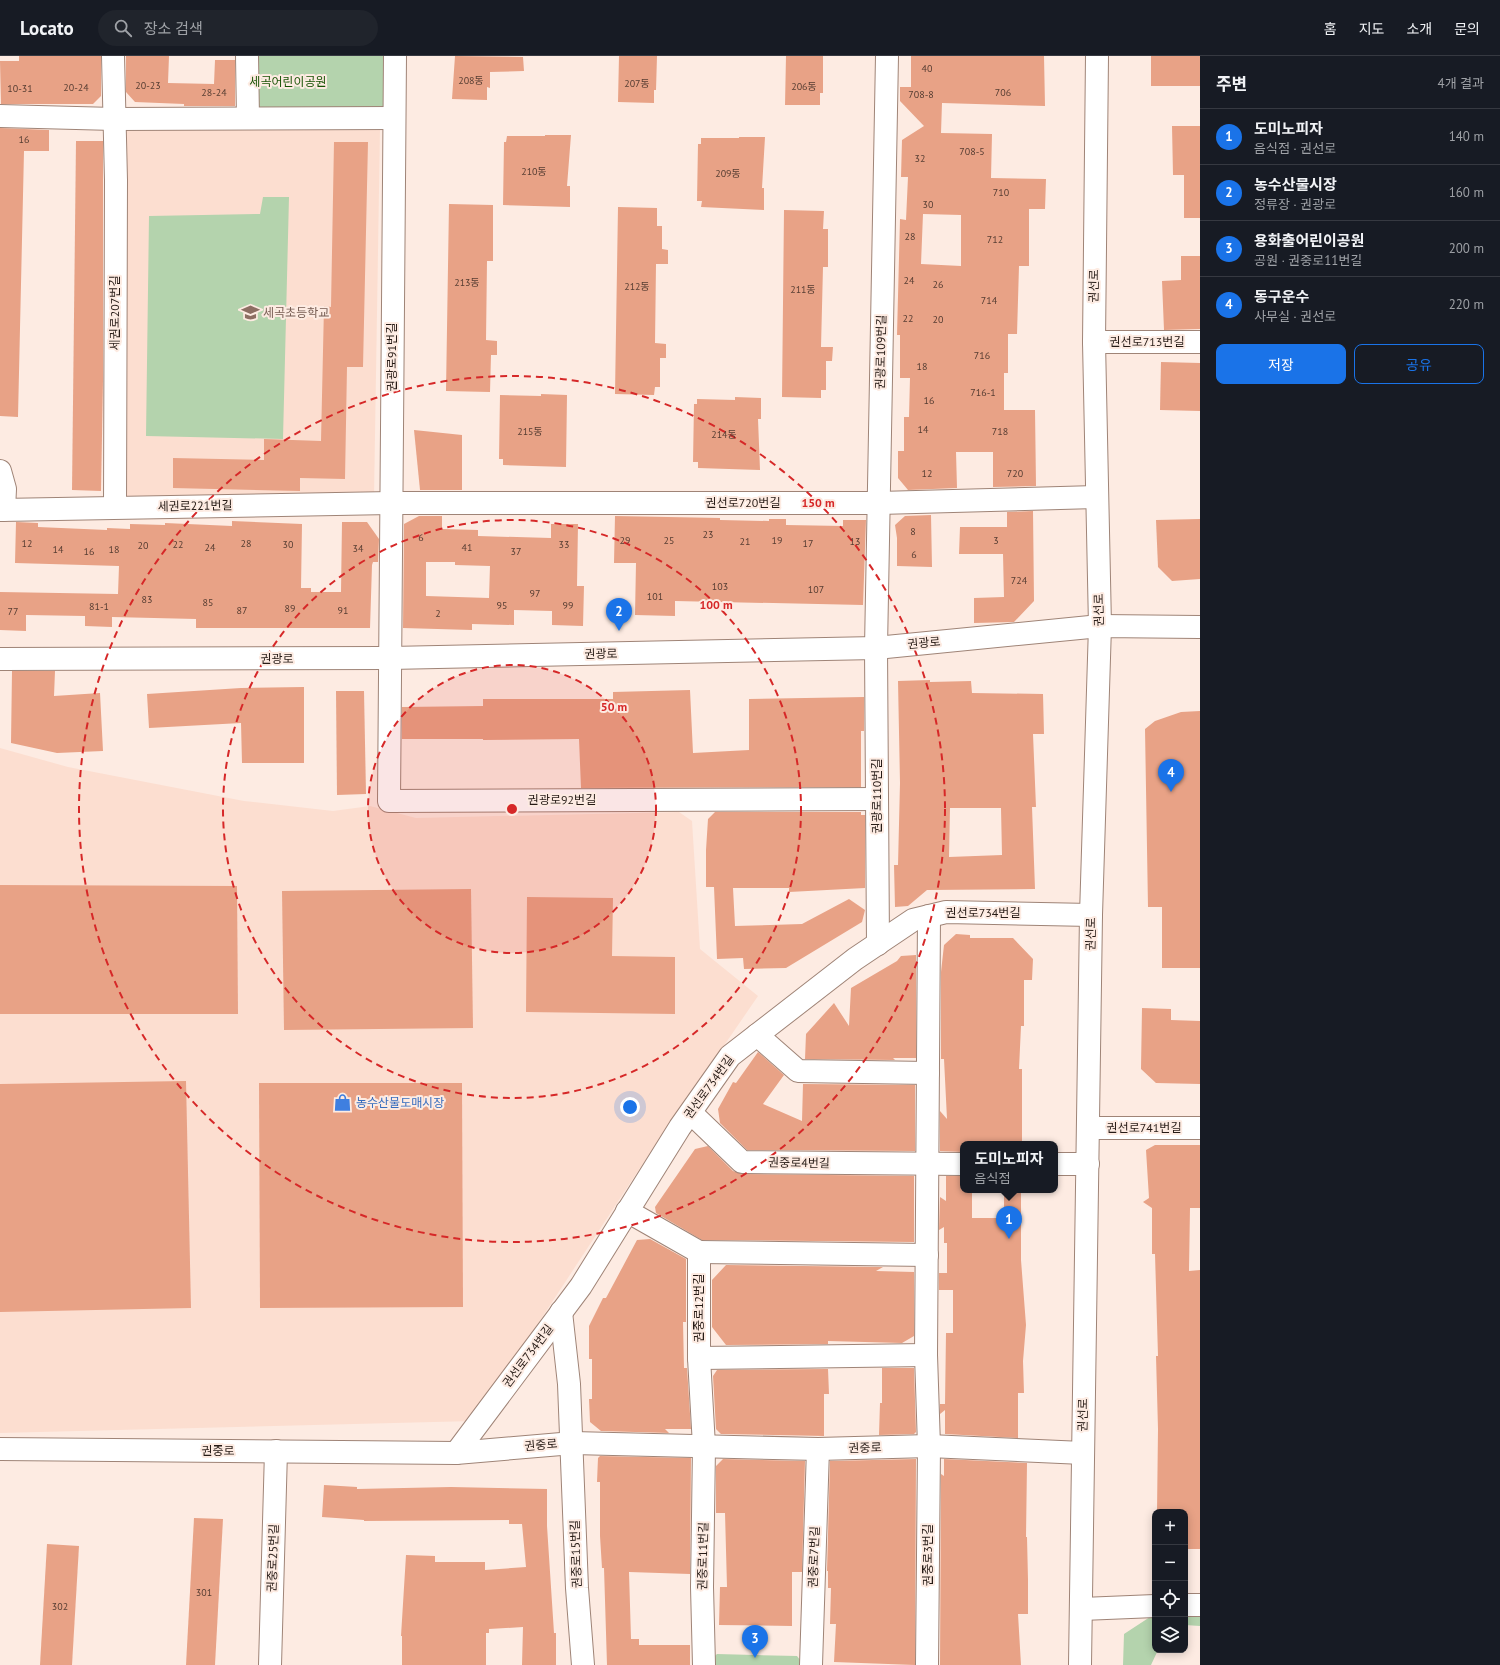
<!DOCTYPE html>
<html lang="ko">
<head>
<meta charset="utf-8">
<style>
	body { margin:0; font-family:"PT Sans","Noto Sans KR",sans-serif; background:#20242c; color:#f1f3f6 }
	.controls { position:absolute; right:12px; bottom:12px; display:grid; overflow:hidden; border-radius:8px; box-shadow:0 2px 10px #0003 }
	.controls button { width:36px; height:36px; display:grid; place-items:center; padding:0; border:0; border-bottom:1px solid #363941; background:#171b24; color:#f1f3f6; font:20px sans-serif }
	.you { position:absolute; left:630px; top:1051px; width:14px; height:14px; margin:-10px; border:3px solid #fff; border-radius:50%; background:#1a73e8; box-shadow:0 0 0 6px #1a73e833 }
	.badge { display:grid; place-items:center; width:26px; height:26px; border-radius:50%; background:#1a73e8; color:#fff; font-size:13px; font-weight:700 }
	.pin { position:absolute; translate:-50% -33px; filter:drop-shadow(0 1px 2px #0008) }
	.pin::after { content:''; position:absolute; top:21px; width:14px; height:12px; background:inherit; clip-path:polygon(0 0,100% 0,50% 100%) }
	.popup { position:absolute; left:960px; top:1085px; width:98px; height:52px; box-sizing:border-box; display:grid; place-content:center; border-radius:8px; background:#171b24; filter:drop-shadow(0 1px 3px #0005); font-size:13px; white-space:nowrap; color:#9ea1a6 }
	.popup b { font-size:15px; color:#f1f3f6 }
	.popup::after { content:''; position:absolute; left:50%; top:100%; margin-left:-8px; border:8px solid transparent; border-top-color:#171b24 }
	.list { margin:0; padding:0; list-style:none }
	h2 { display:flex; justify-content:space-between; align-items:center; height:52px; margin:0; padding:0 16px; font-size:17px }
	h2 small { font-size:13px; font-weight:400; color:#9ea1a6 }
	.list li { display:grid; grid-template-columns:26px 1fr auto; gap:12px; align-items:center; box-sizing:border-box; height:56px; padding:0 16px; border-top:1px solid #363941 }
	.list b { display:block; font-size:15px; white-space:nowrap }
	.list p { margin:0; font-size:13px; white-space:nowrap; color:#9ea1a6 }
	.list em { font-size:13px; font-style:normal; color:#9ea1a6 }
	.actions { display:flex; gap:8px; padding:12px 16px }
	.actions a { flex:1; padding:9px 0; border:1px solid #1a73e8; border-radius:8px; text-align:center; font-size:14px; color:#1a73e8 }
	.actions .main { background:#1a73e8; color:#fff }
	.icon { flex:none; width:22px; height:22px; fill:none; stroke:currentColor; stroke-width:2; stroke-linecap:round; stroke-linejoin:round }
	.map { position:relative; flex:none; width:1200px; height:1609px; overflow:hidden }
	header { display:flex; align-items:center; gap:24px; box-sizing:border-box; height:56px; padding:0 20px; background:#171b24; border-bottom:1px solid #363941 }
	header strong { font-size:19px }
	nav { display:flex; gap:22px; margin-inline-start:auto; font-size:14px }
	.search { width:280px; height:36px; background:#20242c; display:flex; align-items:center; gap:10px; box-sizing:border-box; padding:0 14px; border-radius:22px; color:#9ea1a6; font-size:15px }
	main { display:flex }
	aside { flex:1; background:#171b24 }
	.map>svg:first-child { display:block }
</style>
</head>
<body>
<header>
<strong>Locato</strong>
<div class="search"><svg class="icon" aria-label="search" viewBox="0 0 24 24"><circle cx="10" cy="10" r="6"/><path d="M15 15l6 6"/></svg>장소 검색</div>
<nav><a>홈</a><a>지도</a><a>소개</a><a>문의</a></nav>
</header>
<main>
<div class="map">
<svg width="1200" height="1609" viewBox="0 0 1200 1609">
	<rect width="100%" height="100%" fill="#fdebe2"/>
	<g fill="#fcded0">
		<polygon points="126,71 380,72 374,441 122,447"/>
		<polygon points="0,692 68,711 244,745 333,755 370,750 416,762 679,756 692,765 700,893 758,940 640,1112 474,1365 0,1377"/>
	</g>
	<g fill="#b4d3ad">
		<polygon points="256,0 388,0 387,51 256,54"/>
		<polygon points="263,141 289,141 283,383 146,380 149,160 260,158"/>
		<polygon points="1200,1559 1200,1570 1185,1569 1185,1560"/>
		<polygon points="1150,1561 1155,1561 1155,1594 1158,1594 1151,1609 1123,1609 1124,1578"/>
		<polygon points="717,1598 797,1600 804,1609 710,1609 710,1604"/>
	</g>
	<g fill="#e8a286" fill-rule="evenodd">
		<polygon points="19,0 101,0 101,40 93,48 1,48 0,5 19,5"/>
		<polygon points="126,0 169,0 168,27 214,28 215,4 235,4 235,50 184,50 184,48 135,46 126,36"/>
		<polygon points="455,0 523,1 524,15 490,16 490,32 487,31 487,44 452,43"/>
		<polygon points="619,0 657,0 656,34 654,34 654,47 618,46"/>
		<polygon points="786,0 823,0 823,37 820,37 820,49 785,49"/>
		<path d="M911 0H1044L1045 50 942 47 941 77 992 78 991 122 1046 123 1045 153H1029V210H1019L1017 278H1008V317H1004V354H1035L1036 430 993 431V396H956L957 432 908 434 898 422V395H904V361H909L910 322H900V279H897L900 163 906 164 908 121H901L902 84 924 70 900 45V31H911ZM923 158 961 159V210L921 208Z"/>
		<rect x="1151" y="0" width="49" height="30"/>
		<polygon points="1172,70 1200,70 1200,162 1184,162 1184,119 1173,119"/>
		<polygon points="0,72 49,74 49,95 24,95 18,361 0,360"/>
		<polygon points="545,79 571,79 567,130 570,130 570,151 503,149 504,86 506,86 507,80 545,80"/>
		<polygon points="739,81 765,81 762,132 764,132 764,154 701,151 702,145 697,145 698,88 701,88 701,82 739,82"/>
		<polygon points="76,85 103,85 103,325 101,435 72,434"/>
		<polygon points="334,86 368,86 363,311 347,311 345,423 300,422 300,435 173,432 173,402 264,404 264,383 321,385 324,250 331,251"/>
		<polygon points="449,148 493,149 493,205 487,205 486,284 497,285 497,299 491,299 490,336 446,335"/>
		<polygon points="618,151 657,152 657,170 662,170 662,193 668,194 668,208 656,208 655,287 666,288 666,302 660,302 660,331 655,331 654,339 615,338"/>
		<polygon points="784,154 824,155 823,173 828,173 828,211 823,211 821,291 833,291 832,305 826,305 826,334 821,334 821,342 782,341"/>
		<polygon points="1181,200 1200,200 1200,273 1164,274 1162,225 1181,224"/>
		<polygon points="1161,306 1200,307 1200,355 1160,354"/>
		<polygon points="541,338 567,339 566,411 503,409 503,403 499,403 500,339 541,340"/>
		<polygon points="735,341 761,342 761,363 758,363 760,414 698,412 698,406 693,406 694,348 697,348 697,343 735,344"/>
		<polygon points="414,374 462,379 462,434 420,434"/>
		<polygon points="1033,455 1034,545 1014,566 974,567 974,542 1004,541 1003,498 959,498 960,471 1007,471 1007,456"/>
		<polygon points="931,459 932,511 897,510 897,482 895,469 905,460"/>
		<path d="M419 460H442V473L478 474V480L551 482V468H578L577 530H584L583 570 552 569V555L514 554V569L472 568V574L403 572 404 468ZM426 506H455V509L490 510 489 542 426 540Z"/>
		<polygon points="615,460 720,462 720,464 769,465 769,463 786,463 786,469 843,470 843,464 866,464 863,549 675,545 675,560 635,559 636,507 614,507"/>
		<polygon points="1200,463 1200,523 1172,525 1158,511 1156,464"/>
		<polygon points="232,465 302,468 301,532 311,532 311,536 341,536 342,466 367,466 379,483 378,506 373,506 372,509 370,572 196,572 196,563 112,561 112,571 85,570 85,560 26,559 26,575 0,574 0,536 118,538 119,510 15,507 16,466 38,467 38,471 107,474 107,472 130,473 130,468 165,469 165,467 232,470"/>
		<polygon points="12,615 55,615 54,640 100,637 103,695 57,697 11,687"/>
		<path d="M930 624V626L971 625 972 637 1043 638 1044 678H1033L1036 751H1032L1035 833 927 834 908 850 895 851 894 809H898L900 727 898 625ZM950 752H1001L1002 799 949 801Z"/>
		<polygon points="304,631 304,707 242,707 241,667 149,672 147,638 241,632"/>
		<polygon points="690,634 693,697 749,694 749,643 864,641 864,675 861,675 861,731 581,732 579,683 483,684 483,683 402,683 402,651 483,650 483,643 613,643 613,636"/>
		<polygon points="336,635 364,635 366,738 337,739"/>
		<polygon points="1200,655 1200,912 1162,912 1162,851 1148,851 1145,673 1155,665 1181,656"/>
		<polygon points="715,756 861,756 861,759 865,759 865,832 789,836 789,832 733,832 735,870 802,868 849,843 865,854 862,866 786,912 744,913 743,902 717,903 714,831 706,831 706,794 708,763"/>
		<polygon points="0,829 237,830 238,958 0,958"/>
		<polygon points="471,833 473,972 284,974 282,835"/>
		<polygon points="527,841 613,842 612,900 675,901 675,958 526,956"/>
		<polygon points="956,878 970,879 970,882 1013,882 1033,903 1032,924 1024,924 1024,970 1021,970 1019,1013 1022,1013 1022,1088 963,1088 963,1096 940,1095 940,1055 947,1063 944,1003 941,1003 941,916 944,889"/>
		<polygon points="916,899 916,1002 893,1002 895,1004 805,1003 806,978 834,947 849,970 851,932 897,905 901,900"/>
		<polygon points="1142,952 1171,953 1171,964 1200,965 1200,1028 1156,1027 1141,1013"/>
		<polygon points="758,996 784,1019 763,1048 802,1065 803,1028 915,1029 915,1095 747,1094 720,1067 718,1053 733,1026 736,1027"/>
		<polygon points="186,1025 191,1252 0,1256 0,1028"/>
		<polygon points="259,1027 462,1027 463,1251 260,1252"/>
		<polygon points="1155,1089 1200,1089 1200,1152 1190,1152 1189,1215 1200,1214 1200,1493 1185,1493 1185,1456 1157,1456 1158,1373 1156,1300 1158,1300 1155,1198 1152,1198 1152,1152 1143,1146 1149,1142 1146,1094"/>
		<polygon points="708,1090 733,1115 742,1118 914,1120 914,1186 702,1184 656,1157 655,1151 695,1093"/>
		<polygon points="946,1120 963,1120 963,1134 972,1134 972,1162 1004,1162 1004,1134 1021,1134 1021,1204 1026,1269 1023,1305 1024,1337 1018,1337 1018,1382 945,1378 945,1354 940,1358 940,1348 945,1348 946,1277 953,1277 953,1234 939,1234 939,1217 947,1217 947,1187 944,1187 944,1171 939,1174 940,1141 946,1145"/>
		<polygon points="650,1183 686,1203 686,1266 683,1266 684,1312 687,1312 691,1373 665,1373 669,1377 601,1375 590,1366 589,1343 592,1343 592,1303 589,1303 589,1270 603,1242 606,1242 637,1184"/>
		<polygon points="726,1209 883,1211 876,1215 914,1216 914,1280 902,1287 828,1285 828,1288 726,1289 712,1271 712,1224"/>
		<polygon points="882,1312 914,1312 916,1376 914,1378 879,1379 880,1347 882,1347"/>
		<polygon points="828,1313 829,1338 824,1338 824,1380 721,1378 716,1373 713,1320 717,1314"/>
		<polygon points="600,1400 691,1402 690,1518 629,1516 631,1583 639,1583 639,1589 690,1589 690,1609 607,1609 604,1512 602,1512 600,1480 600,1426 597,1426 598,1402"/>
		<polygon points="723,1403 805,1405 802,1516 792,1516 792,1570 719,1569 720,1531 727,1531 725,1457 716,1457 716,1410"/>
		<polygon points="916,1403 915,1609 834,1606 836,1568 830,1568 831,1532 828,1532 828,1515 827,1515 830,1405"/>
		<polygon points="944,1403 1027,1407 1026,1481 1027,1481 1028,1524 1028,1558 1018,1558 1021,1609 940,1609 941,1418 944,1420"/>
		<polygon points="324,1429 357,1431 357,1433 451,1431 547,1433 547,1470 554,1577 556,1577 556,1609 522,1609 523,1571 489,1573 489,1577 486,1577 486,1609 402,1609 402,1580 401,1580 406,1499 435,1500 435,1506 485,1506 485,1514 526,1511 522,1468 509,1468 509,1464 364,1465 364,1464 322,1461"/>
		<polygon points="194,1462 223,1463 215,1609 186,1609"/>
		<polygon points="47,1488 79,1490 72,1609 40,1609"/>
	</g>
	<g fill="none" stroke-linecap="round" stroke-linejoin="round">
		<defs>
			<g id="minor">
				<polyline points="113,0 116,124 115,451"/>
				<polyline points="247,0 248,62"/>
				<polyline points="395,0 389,745 877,743"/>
				<polyline points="0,60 114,63 394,62"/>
				<polyline points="1094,286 1200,286"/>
				<polyline points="0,415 5,433 4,454"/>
				<polyline points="0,454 391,447 879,447 1096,441"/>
				<polyline points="0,603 390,602 876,592 1100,570 1200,571"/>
				<polyline points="878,888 876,592 887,0"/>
				<polyline points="757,979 798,1015 928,1017"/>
				<polyline points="691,1057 742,1106 963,1108"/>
				<polyline points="1088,1072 1200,1072"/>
				<polyline points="1055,1108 1088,1108"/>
				<polyline points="627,1155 699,1196 699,1302 704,1390 702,1531 704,1609"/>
				<polyline points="699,1196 927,1199"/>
				<polyline points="561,1256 569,1328 577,1532 583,1609"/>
				<polyline points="699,1302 926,1299"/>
				<polyline points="0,1393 456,1397 573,1387 818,1393 929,1390 1083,1397"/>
				<polyline points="456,1397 581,1230 680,1071 730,1000 855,903 913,864 946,856 1091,859"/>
				<polyline points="1185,1549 1200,1549"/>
				<polyline points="1082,1553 1155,1550"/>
				<polyline points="270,1609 276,1395"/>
				<polyline points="811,1609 818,1393"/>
				<polyline points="927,1609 929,1390 926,1299 929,860"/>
				<polyline points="1080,1609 1091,859 1100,570 1094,286 1097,0"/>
			</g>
		</defs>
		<use href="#minor" stroke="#9f8477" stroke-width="24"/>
		<use href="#minor" stroke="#fff" stroke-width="22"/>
	</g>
	<circle cx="512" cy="753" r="144" fill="#d62828" fill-opacity=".12"/>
	<g fill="none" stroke="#d62828" stroke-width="2" stroke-dasharray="7 5">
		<circle cx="512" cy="753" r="144"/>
		<circle cx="512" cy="753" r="289"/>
		<circle cx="512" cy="753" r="433"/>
	</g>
	<defs>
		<symbol id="school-bare" viewBox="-9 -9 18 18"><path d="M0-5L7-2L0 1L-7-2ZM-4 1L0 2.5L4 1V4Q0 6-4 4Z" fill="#8d6e63" stroke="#fdebe2" stroke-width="2.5" paint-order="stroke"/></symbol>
		<symbol id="shop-bare" viewBox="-9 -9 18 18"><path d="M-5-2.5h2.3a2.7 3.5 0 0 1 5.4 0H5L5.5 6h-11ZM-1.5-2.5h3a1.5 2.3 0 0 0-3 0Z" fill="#3f7fe0" stroke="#fdebe2" stroke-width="2.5" paint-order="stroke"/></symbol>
	</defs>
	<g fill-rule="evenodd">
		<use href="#school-bare" x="238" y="244" width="25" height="25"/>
		<use href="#shop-bare" x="330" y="1034" width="25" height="25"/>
	</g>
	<g text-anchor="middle" stroke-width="4" stroke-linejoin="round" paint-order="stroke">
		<g font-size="10" fill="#563d32">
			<text x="927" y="16">40</text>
			<text x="471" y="28">208동</text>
			<text x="637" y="31">207동</text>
			<text x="148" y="33">20-23</text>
			<text x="804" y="34">206동</text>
			<text x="76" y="35">20-24</text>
			<text x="20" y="36">10-31</text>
			<text x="214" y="40">28-24</text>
			<text x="1003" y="40">706</text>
			<text x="921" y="42">708-8</text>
			<text x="24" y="87">16</text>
			<text x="972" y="99">708-5</text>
			<text x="920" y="106">32</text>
			<text x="534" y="119">210동</text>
			<text x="728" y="121">209동</text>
			<text x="1001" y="140">710</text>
			<text x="928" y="152">30</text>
			<text x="910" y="184">28</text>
			<text x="995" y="187">712</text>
			<text x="909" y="228">24</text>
			<text x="467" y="230">213동</text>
			<text x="938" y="232">26</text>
			<text x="637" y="234">212동</text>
			<text x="803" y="237">211동</text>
			<text x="989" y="248">714</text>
			<text x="908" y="266">22</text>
			<text x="938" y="267">20</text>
			<text x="982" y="303">716</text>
			<text x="922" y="314">18</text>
			<text x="983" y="340">716-1</text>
			<text x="929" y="348">16</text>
			<text x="923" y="377">14</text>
			<text x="530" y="379">215동</text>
			<text x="1000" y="379">718</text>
			<text x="724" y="382">214동</text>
			<text x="927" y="421">12</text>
			<text x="1015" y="421">720</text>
			<text x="913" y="479">8</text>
			<text x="708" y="482">23</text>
			<text x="421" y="485">6</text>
			<text x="625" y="488">29</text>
			<text x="669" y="488">25</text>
			<text x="777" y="488">19</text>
			<text x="996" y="488">3</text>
			<text x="745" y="489">21</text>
			<text x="855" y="489">13</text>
			<text x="27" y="491">12</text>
			<text x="246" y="491">28</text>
			<text x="808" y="491">17</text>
			<text x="178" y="492">22</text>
			<text x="288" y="492">30</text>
			<text x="564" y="492">33</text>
			<text x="143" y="493">20</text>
			<text x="210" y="495">24</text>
			<text x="467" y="495">41</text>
			<text x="358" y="496">34</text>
			<text x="58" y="497">14</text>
			<text x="114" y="497">18</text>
			<text x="89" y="499">16</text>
			<text x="516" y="499">37</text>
			<text x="914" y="502">6</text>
			<text x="1019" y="528">724</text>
			<text x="720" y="534">103</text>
			<text x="816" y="537">107</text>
			<text x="535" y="541">97</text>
			<text x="655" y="544">101</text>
			<text x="147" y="547">83</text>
			<text x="208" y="550">85</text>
			<text x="502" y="553">95</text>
			<text x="568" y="553">99</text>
			<text x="99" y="554">81-1</text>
			<text x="290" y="556">89</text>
			<text x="242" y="558">87</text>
			<text x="343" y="558">91</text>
			<text x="13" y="559">77</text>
			<text x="438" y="561">2</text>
			<text x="204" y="1540">301</text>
			<text x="60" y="1554">302</text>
		</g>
		<g font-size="12" fill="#175304" stroke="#fdebe2">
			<text x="288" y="30">세곡어린이공원</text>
		</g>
		<g font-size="12" fill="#261b16" stroke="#fdebe2">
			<text transform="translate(1094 230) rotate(-89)" y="4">권선로</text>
			<text transform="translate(115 257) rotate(-90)" y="4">세권로207번길</text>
			<text x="1147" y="290">권선로713번길</text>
			<text transform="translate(881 296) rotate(-89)" y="4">권광로109번길</text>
			<text transform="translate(392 301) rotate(-90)" y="4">권광로91번길</text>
			<text x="743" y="451">권선로720번길</text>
			<text transform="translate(195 450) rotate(-1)" y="4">세권로221번길</text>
			<text transform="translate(1099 554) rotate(-91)" y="4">권선로</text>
			<text transform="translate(924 587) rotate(-5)" y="4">권광로</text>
			<text transform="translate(601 598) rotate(-1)" y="4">권광로</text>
			<text x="277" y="607">권광로</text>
			<text transform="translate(877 740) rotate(-90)" y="4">권광로110번길</text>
			<text x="562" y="748">권광로92번길</text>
			<text x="983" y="861">권선로734번길</text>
			<text transform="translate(1091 878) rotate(-89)" y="4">권선로</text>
			<text transform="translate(709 1031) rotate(-54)" y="4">권선로734번길</text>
			<text x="1144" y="1076">권선로741번길</text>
			<text transform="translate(799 1107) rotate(1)" y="4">권중로4번길</text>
			<text transform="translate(699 1252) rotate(-90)" y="4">권중로12번길</text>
			<text transform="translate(528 1300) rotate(-53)" y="4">권선로734번길</text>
			<text transform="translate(1083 1359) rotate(-89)" y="4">권선로</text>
			<text transform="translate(541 1389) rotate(-5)" y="4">권중로</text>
			<text transform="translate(865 1392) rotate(-2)" y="4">권중로</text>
			<text x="218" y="1399">권중로</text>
			<text transform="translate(576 1498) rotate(-92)" y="4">권중로15번길</text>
			<text transform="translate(928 1499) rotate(-90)" y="4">권중로3번길</text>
			<text transform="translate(703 1500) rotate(-89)" y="4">권중로11번길</text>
			<text transform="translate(814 1501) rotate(-88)" y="4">권중로7번길</text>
			<text transform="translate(273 1502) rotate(-88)" y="4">권중로25번길</text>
		</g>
		<g font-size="12" fill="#785e54" stroke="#fdebe2" text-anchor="start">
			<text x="263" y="261">세곡초등학교</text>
		</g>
		<g font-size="12" fill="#366cbe" stroke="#fdebe2" text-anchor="start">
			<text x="356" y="1051">농수산물도매시장</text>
		</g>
	</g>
	<circle cx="512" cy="753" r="6" fill="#d62828" stroke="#fdebe2" stroke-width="2"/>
	<g font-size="12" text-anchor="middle" font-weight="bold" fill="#d62828" stroke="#fdebe2" stroke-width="4" stroke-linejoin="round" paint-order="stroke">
		<text x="818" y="451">150 m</text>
		<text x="716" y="553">100 m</text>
		<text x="614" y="655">50 m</text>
	</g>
</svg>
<div class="controls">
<button>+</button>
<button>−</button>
<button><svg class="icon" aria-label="locate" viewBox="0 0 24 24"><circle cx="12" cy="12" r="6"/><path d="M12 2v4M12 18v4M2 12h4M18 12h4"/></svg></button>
<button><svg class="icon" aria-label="layers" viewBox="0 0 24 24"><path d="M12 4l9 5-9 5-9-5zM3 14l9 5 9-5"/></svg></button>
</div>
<div class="you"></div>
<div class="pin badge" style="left:1009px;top:1183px">1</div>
<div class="popup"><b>도미노피자</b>음식점</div>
<div class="pin badge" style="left:619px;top:575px">2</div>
<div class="pin badge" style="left:755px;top:1602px">3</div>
<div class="pin badge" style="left:1171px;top:736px">4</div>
</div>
<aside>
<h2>주변<small>4개 결과</small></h2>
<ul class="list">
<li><span class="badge">1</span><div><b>도미노피자</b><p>음식점 · 권선로</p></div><em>140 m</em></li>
<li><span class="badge">2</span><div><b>농수산물시장</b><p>정류장 · 권광로</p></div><em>160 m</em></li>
<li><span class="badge">3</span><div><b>용화출어린이공원</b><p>공원 · 권중로11번길</p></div><em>200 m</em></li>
<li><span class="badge">4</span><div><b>동구운수</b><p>사무실 · 권선로</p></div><em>220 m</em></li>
</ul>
<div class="actions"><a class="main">저장</a><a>공유</a></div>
</aside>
</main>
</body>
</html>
